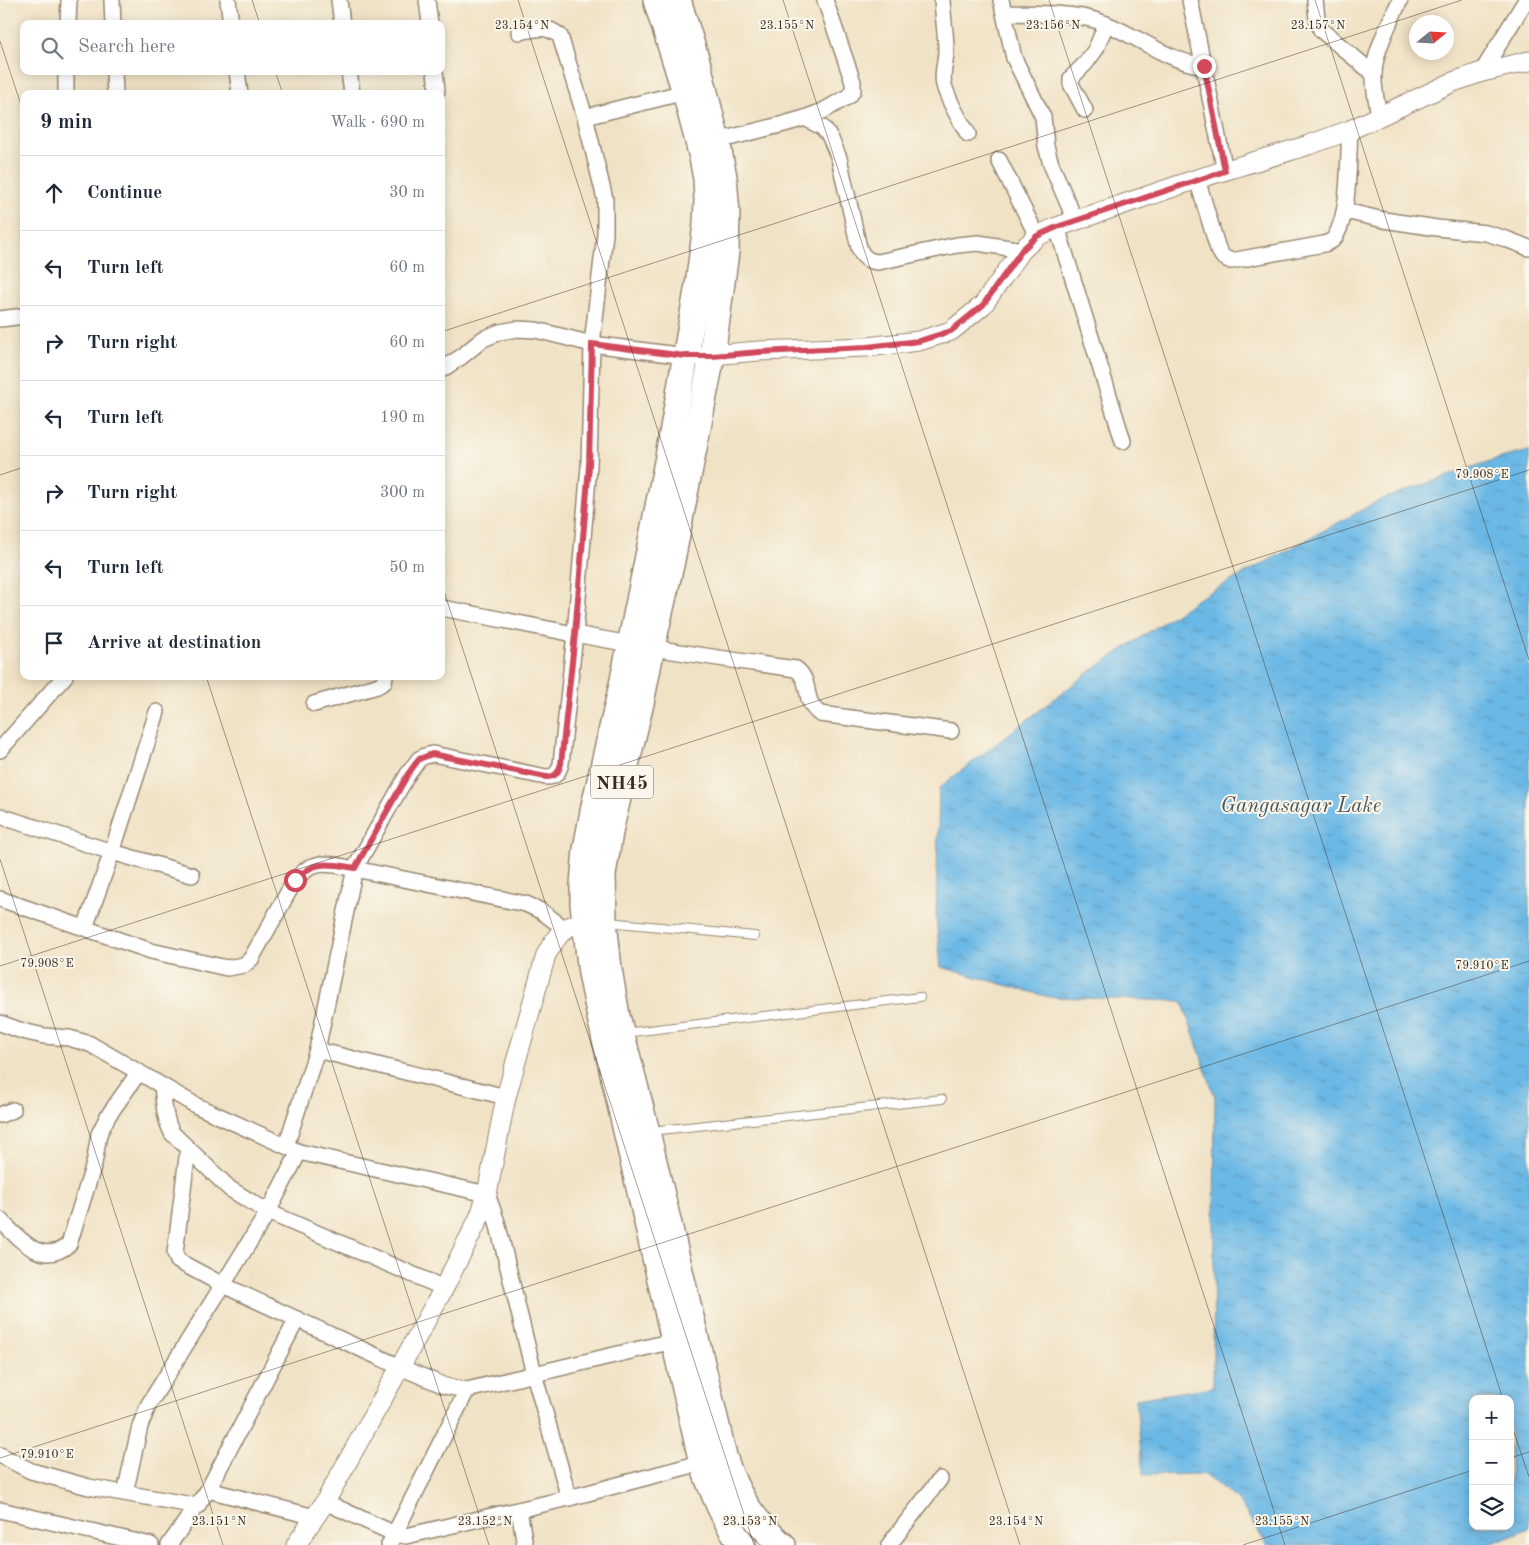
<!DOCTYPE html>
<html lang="en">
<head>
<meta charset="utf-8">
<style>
	body { margin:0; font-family:"Old Standard TT",serif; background:#f6f6f7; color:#1f2937 }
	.controls { position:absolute; right:15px; bottom:15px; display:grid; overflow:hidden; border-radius:10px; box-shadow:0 2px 12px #0003 }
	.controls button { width:45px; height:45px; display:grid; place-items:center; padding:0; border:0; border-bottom:1px solid #e0e1e3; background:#fff; color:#1f2937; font:25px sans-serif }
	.compass { position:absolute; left:1409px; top:15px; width:45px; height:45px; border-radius:50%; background:#fff; box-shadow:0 2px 12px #0003; rotate:72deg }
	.stop { position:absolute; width:15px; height:15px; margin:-11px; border:4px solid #d1495b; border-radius:50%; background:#fff }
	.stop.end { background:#d1495b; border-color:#fff; box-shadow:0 1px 5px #0008 }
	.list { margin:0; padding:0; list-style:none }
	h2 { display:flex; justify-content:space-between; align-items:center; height:65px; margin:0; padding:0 20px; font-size:21px }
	h2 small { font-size:16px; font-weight:400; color:#747a83 }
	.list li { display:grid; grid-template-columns:32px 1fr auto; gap:15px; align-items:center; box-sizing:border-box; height:75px; padding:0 20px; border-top:1px solid #e0e1e3 }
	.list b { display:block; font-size:19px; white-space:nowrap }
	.list em { font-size:16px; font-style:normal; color:#747a83 }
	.icon { flex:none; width:28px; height:28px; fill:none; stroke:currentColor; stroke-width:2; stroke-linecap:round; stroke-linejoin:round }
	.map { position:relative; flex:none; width:1529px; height:1545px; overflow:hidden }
	.search { position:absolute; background:#fff; box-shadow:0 2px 12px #0003; left:20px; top:20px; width:425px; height:55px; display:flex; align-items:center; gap:12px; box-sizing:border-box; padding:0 18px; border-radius:10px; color:#747a83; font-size:19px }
	.panel { position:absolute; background:#fff; box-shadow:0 2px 12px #0003; left:20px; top:90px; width:425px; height:590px; border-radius:10px }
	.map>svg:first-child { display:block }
</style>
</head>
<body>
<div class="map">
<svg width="1529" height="1545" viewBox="0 0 1529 1545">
	<defs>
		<pattern id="water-ripples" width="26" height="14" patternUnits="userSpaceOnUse" patternTransform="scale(1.25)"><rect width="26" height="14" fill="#6bb8e5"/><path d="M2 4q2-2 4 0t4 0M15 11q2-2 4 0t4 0" fill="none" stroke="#5996b9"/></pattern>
	</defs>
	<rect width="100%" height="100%" fill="#fbf7ec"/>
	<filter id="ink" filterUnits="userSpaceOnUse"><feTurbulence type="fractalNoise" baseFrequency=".02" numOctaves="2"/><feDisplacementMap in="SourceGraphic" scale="10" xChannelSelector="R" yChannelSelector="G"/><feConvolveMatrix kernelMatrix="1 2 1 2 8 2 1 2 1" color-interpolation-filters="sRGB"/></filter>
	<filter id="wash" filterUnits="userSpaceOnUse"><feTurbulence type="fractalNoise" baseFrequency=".0096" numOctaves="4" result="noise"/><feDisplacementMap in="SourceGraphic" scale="20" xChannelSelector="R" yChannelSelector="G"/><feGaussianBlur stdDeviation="1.12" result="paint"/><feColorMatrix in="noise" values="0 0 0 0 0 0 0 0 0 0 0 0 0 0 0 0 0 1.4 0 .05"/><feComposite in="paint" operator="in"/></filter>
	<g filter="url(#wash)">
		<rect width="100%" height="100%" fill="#f0e2c5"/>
		<path fill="url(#water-ripples)" stroke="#537182" fill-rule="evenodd" d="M1529 451V1528L1488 1545H1267L1238 1500 1204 1474 1143 1475 1136 1399 1213 1387 1215 1097 1182 1001 1049 997 941 967 936 917 939 788 1088 673 1196 600 1380 500 1493 460ZM1473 1399H1510V1526H1473Z"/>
	</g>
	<g filter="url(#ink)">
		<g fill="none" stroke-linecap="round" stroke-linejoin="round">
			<defs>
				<g id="service">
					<polyline points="608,922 755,936"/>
					<polyline points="624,1033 920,997"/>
					<polyline points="651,1131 942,1099"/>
				</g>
				<g id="minor">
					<polyline points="112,0 113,24"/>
					<polyline points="228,0 231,24"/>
					<polyline points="339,0 342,24"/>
					<polyline points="427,0 430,24"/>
					<path d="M942 0C943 17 946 34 946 51 946 62 941 74 944 85 949 103 959 118 968 134"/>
					<polyline points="1001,0 1014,58 1043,117 1046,146 1051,164 1075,220"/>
					<polyline points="1190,0 1225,171"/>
					<polyline points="1315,0 1317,18 1321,30 1374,74"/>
					<path d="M1005 13C1033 14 1071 12 1098 21 1135 33 1165 61 1204 66"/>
					<polyline points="68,24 69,0"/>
					<polyline points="114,71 115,94"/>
					<polyline points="237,71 240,94"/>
					<polyline points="349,71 352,94"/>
					<polyline points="435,71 437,91"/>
					<polyline points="1482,72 1526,0"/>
					<polyline points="66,94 66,71"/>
					<polyline points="1085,110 1071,84 1071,78 1085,64 1096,49 1106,24"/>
					<path d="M1379 116C1377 103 1373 87 1374 74 1374 52 1391 20 1400 0"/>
					<polyline points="585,117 685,92"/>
					<path d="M805 118 823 128 830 137 839 158 859 248C863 258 868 261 878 262L957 245 978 243 1022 250"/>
					<polyline points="717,141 784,124 805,118 823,111 849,96 853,90 853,82 825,0"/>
					<polyline points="999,160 1037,236"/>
					<path d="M1197 179 1218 249 1223 257 1231 261 1324 244C1329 242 1334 241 1336 235 1350 212 1348 158 1350 130"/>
					<polyline points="1345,211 1384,220 1437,228 1486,233 1506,239 1529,248"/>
					<polyline points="1057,227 1123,441"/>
					<polyline points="0,319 24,316"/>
					<polyline points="441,370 461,357 483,339 500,332 517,329 536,330 592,344 685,356"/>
					<path d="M441 608C486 616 530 626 575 634 648 648 722 659 796 669 813 682 801 700 820 714L951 731"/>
					<polyline points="314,704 377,686 384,682 385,676"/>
					<polyline points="0,750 65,676"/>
					<polyline points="0,816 112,852 192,875"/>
					<polyline points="0,899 151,951 227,968 244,965 251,959 295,880 302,873 310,867 321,864 335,865 526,904 541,911 564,928"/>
					<polyline points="85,928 112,852 157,712"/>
					<polyline points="0,1023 22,1031 44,1036 69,1038 90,1044 197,1106 299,1152 487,1194 497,1222 534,1374 569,1498"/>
					<polyline points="317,1050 506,1097"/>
					<path d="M162 1086C164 1102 164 1118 172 1133L230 1189 268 1212 444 1288"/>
					<polyline points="0,1115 13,1110"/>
					<path d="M286 1146 317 1050 355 868 408 774 419 759 425 756 433 754 546 777C556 777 558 773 561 764L575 634 589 466 592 344 605 234V199L585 117 560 36C545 24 536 29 519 32"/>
					<polyline points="188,1149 175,1253 178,1261 223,1285 400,1367 445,1386 467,1390 673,1341"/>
					<path d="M0 1220C19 1238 42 1268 69 1244L94 1164 99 1134 108 1116 139 1072"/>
					<polyline points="0,1455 31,1471 89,1487 198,1506"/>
					<polyline points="208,1490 315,1517"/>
					<polyline points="125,1493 140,1426 149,1404 268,1212 299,1152"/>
					<polyline points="325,1502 395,1534 406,1536 569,1498 708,1461"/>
					<polyline points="0,1510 151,1545"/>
					<polyline points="519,1510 525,1545"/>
					<polyline points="169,1545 208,1490 297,1319"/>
					<polyline points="389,1545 467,1390"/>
					<polyline points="889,1545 940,1479"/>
				</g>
				<g id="tertiary">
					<polyline points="699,356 759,351 867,347 919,341 951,331 983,305 1022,250 1037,236 1057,227 1197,179 1309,145 1350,130 1453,82 1482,72 1529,61"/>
					<path d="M296 1545 325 1502 444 1288 480 1216 487 1194 506 1097 546 955C561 928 566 923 598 922"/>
				</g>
				<g id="trunk">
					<path d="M656 0 685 92 702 157 706 179 707 200 706 225 698 285 668 457 622 685 594 806 586 849 583 885V904L591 973 600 1017 702 1463C713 1492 723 1521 743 1545"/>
					<path d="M678 0 699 68 717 141 724 177 727 214 726 252 712 356 671 565 652 647 641 703 611 827 603 874 604 921 609 969 617 1016 647 1132 724 1456C733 1486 746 1510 768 1532 773 1536 777 1541 783 1545"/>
				</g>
			</defs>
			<use href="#service" stroke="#968672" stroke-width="10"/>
			<use href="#minor" stroke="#968672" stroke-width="18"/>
			<use href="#tertiary" stroke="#968672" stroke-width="21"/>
			<use href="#trunk" stroke="#968672" stroke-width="28"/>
			<use href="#service" stroke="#fff" stroke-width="8"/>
			<use href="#minor" stroke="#fff" stroke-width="15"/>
			<use href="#tertiary" stroke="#fff" stroke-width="19"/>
			<use href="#trunk" stroke="#fff" stroke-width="25"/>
		</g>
	</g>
	<g fill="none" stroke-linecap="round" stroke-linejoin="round" filter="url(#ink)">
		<path stroke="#d1495b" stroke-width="6" d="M295 880C314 859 330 864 355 868L408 774 419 759 432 754 546 777C556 777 558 773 561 764L575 634 589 466 592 344 685 356H712L760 352 867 347 919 341 951 331 983 305 1022 250 1037 236 1057 227 1225 171 1204 66"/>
	</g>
	<path fill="none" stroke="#3b2a1e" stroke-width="1" stroke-opacity="0.45" d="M252 0 260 24M518 0 1020 1545M783 0 1285 1545M1049 0 1503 1399M1315 0 1529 660M0 41 24 114M275 71 283 94M441 332 1462 0M0 475 24 467M441 582 754 1545M206 676 489 1545M0 859 223 1545M0 966 1529 470M1510 1420 1529 1477M0 1458 1529 961M1510 1458 1529 1452M1243 1545 1473 1470"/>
	<g text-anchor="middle" stroke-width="4" stroke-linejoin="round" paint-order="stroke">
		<rect fill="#fbf7ec" stroke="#75685c" stroke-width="1" x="591" y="765.5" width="62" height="33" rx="4"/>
		<g font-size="19" font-weight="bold" fill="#3b2a1e">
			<text x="622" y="789">NH45</text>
		</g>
		<g font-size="21" font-style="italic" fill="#49555a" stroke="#fbf7ec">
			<text x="1301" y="812">Gangasagar Lake</text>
		</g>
	</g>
	<g font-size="12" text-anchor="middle" fill="#3b2a1e" stroke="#fbf7ec" stroke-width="4" stroke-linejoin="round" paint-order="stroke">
		<text x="522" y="29">23.154°N</text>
		<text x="787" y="29">23.155°N</text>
		<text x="1053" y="29">23.156°N</text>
		<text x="1318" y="29">23.157°N</text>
		<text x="1482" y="478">79.908°E</text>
		<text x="47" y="967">79.908°E</text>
		<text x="1482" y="969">79.910°E</text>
		<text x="47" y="1458">79.910°E</text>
		<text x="219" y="1525">23.151°N</text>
		<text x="485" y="1525">23.152°N</text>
		<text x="750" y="1525">23.153°N</text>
		<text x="1016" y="1525">23.154°N</text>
		<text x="1282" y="1525">23.155°N</text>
	</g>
</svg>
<div class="controls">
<button>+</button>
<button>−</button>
<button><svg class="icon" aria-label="layers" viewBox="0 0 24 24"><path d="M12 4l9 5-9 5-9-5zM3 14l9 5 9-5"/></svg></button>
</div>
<svg class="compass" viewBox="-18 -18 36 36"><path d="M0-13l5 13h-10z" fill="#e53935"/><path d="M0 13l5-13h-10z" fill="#747a83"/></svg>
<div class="stop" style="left:295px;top:880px"></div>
<div class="stop end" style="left:1204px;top:66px"></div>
<div class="search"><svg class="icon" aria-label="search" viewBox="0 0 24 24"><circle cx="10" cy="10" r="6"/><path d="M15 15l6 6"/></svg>Search here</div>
<section class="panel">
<h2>9 min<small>Walk · 690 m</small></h2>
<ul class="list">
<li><svg class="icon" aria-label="ahead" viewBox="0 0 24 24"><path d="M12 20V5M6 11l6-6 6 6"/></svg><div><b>Continue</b></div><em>30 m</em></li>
<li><svg class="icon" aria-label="left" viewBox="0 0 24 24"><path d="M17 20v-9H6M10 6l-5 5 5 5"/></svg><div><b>Turn left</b></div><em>60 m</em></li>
<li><svg class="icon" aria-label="right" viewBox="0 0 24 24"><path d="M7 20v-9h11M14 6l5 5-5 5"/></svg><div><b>Turn right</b></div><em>60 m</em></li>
<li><svg class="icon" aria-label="left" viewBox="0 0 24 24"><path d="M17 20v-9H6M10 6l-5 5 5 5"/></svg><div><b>Turn left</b></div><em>190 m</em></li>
<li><svg class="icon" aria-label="right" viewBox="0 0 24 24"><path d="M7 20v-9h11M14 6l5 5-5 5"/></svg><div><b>Turn right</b></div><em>300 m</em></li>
<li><svg class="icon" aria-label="left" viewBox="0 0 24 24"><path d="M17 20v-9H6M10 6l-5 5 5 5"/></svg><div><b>Turn left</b></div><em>50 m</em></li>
<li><svg class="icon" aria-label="arrive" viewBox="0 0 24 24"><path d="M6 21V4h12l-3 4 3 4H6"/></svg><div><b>Arrive at destination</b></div></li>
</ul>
</section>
</div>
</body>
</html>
